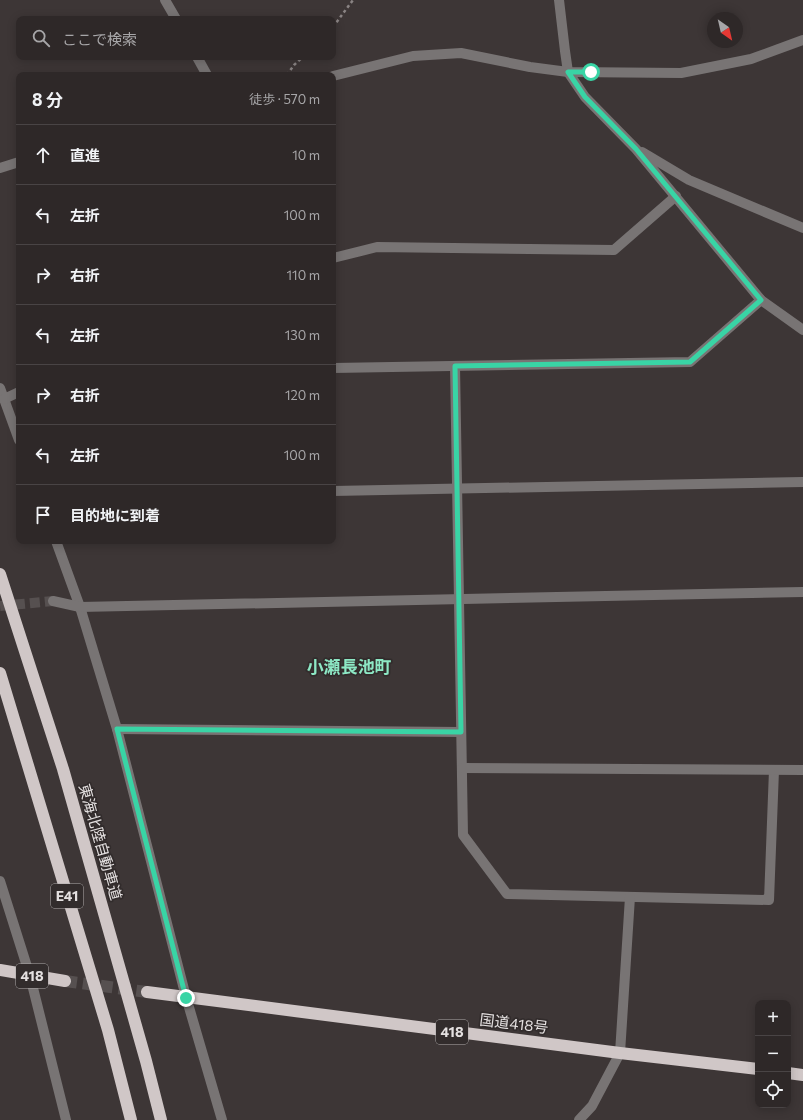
<!DOCTYPE html>
<html lang="ja">
<head>
<meta charset="utf-8">
<style>
	body { margin:0; font-family:Commissioner,"Noto Sans JP",sans-serif; background:#3a3434; color:#f1f3f6 }
	.controls { position:absolute; right:12px; bottom:12px; display:grid; overflow:hidden; border-radius:8px; box-shadow:0 2px 10px #0003 }
	.controls button { width:36px; height:36px; display:grid; place-items:center; padding:0; border:0; border-bottom:1px solid #494445; background:#2e2828; color:#f1f3f6; font:20px sans-serif }
	.compass { position:absolute; left:707px; top:12px; width:36px; height:36px; border-radius:50%; background:#2e2828; box-shadow:0 2px 10px #0003; rotate:146deg }
	.stop { position:absolute; width:12px; height:12px; margin:-9px; border:3px solid #39d4a5; border-radius:50%; background:#fff }
	.stop.end { background:#39d4a5; border-color:#fff; box-shadow:0 1px 4px #0008 }
	.list { margin:0; padding:0; list-style:none }
	h2 { display:flex; justify-content:space-between; align-items:center; height:52px; margin:0; padding:0 16px; font-size:17px }
	h2 small { font-size:13px; font-weight:400; color:#a7a6a8 }
	.list li { display:grid; grid-template-columns:26px 1fr auto; gap:12px; align-items:center; box-sizing:border-box; height:60px; padding:0 16px; border-top:1px solid #494445 }
	.list b { display:block; font-size:15px; white-space:nowrap }
	.list em { font-size:13px; font-style:normal; color:#a7a6a8 }
	.icon { flex:none; width:22px; height:22px; fill:none; stroke:currentColor; stroke-width:2; stroke-linecap:round; stroke-linejoin:round }
	.map { position:relative; flex:none; width:803px; height:1120px; overflow:hidden }
	.search { position:absolute; background:#2e2828; box-shadow:0 2px 10px #0003; left:16px; top:16px; width:320px; height:44px; display:flex; align-items:center; gap:10px; box-sizing:border-box; padding:0 14px; border-radius:8px; color:#a7a6a8; font-size:15px }
	.panel { position:absolute; background:#2e2828; box-shadow:0 2px 10px #0003; left:16px; top:72px; width:320px; height:472px; border-radius:8px }
	.map>svg:first-child { display:block }
</style>
</head>
<body>
<div class="map">
<svg width="803" height="1120" viewBox="0 0 803 1120">
	<rect width="100%" height="100%" fill="#3d3636"/>
	<g fill="none" stroke-linecap="round" stroke-linejoin="round">
		<polyline stroke="#565050" stroke-width="10" stroke-dasharray="10 5" stroke-linecap="butt" points="0,606 53,601"/>
		<polyline stroke="#565050" stroke-width="12" stroke-dasharray="12 6" stroke-linecap="butt" points="65,981 147,992"/>
		<g stroke="#8a8484" stroke-width="2.5" stroke-dasharray="3 3" stroke-linecap="butt">
			<polyline points="333,27 353,0"/>
			<polyline points="287,75 294,65 303,57"/>
		</g>
		<g stroke="#787474" stroke-width="10">
			<polyline points="165,0 176,19"/>
			<polyline points="559,0 565,51 568,72 585,97 636,149 761,300 803,330"/>
			<polyline points="197,57 207,75"/>
			<polyline points="333,76 413,56 461,53 530,67 568,72 681,73 751,59 803,40"/>
			<polyline points="642,152 689,180 803,228"/>
			<polyline points="0,168 19,162"/>
			<polyline points="333,258 377,247 614,250 676,196"/>
			<polyline points="455,366 463,835 507,894 769,900 774,770"/>
			<polyline points="333,368 690,362 761,300"/>
			<polyline points="0,388 19,440"/>
			<polyline points="4,399 19,392"/>
			<polyline points="333,491 803,482"/>
			<polyline points="56,541 80,607 117,729 186,997 222,1120"/>
			<polyline points="53,601 80,607 803,592"/>
			<polyline points="117,729 461,732"/>
			<polyline points="462,768 803,770"/>
			<polyline points="0,881 30,976 66,1120"/>
			<polyline points="579,1120 592,1106 620,1053 630,897"/>
		</g>
		<g stroke="#d0c7c7" stroke-width="12">
			<polyline points="0,574 63,769 146,1061 161,1120"/>
			<polyline points="0,673 108,1030 131,1120"/>
			<polyline points="0,970 65,981"/>
			<polyline points="147,992 620,1053 758,1069"/>
			<polyline points="788,1073 803,1075"/>
		</g>
	</g>
	<g fill="none" stroke-linecap="round" stroke-linejoin="round">
		<polyline stroke="#39d4a5" stroke-width="5" points="186,998 117,729 461,732 455,366 690,362 761,300 636,149 585,97 568,72 591,72"/>
	</g>
	<g text-anchor="middle" stroke-width="3.5" stroke-linejoin="round" paint-order="stroke">
		<g fill="#322c2c" stroke="#afaaaa" stroke-width="1">
			<rect x="51" y="884" width="32" height="24" rx="3"/>
			<rect x="16" y="964" width="32" height="24" rx="3"/>
			<rect x="436" y="1020" width="32" height="24" rx="3"/>
		</g>
		<g font-size="14" font-weight="bold" fill="#e4e0e0">
			<text x="67" y="901">E41</text>
			<text x="32" y="981">418</text>
			<text x="452" y="1037">418</text>
		</g>
		<g font-size="15" fill="#e4e0e0" stroke="#322c2c">
			<text transform="translate(100 842) rotate(74)" y="5">東海北陸自動車道</text>
			<text transform="translate(514 1024) rotate(7)" y="5">国道418号</text>
		</g>
		<g font-size="17" font-weight="bold" fill="#8de8c5" stroke="#322c2c">
			<text x="349" y="673">小瀬長池町</text>
		</g>
	</g>
</svg>
<div class="controls">
<button>+</button>
<button>−</button>
<button><svg class="icon" aria-label="locate" viewBox="0 0 24 24"><circle cx="12" cy="12" r="6"/><path d="M12 2v4M12 18v4M2 12h4M18 12h4"/></svg></button>
</div>
<svg class="compass" viewBox="-18 -18 36 36"><path d="M0-13l5 13h-10z" fill="#e53935"/><path d="M0 13l5-13h-10z" fill="#a7a6a8"/></svg>
<div class="stop" style="left:591px;top:72px"></div>
<div class="stop end" style="left:186px;top:998px"></div>
<div class="search"><svg class="icon" aria-label="search" viewBox="0 0 24 24"><circle cx="10" cy="10" r="6"/><path d="M15 15l6 6"/></svg>ここで検索</div>
<section class="panel">
<h2>8 分<small>徒歩 · 570 m</small></h2>
<ul class="list">
<li><svg class="icon" aria-label="ahead" viewBox="0 0 24 24"><path d="M12 20V5M6 11l6-6 6 6"/></svg><div><b>直進</b></div><em>10 m</em></li>
<li><svg class="icon" aria-label="left" viewBox="0 0 24 24"><path d="M17 20v-9H6M10 6l-5 5 5 5"/></svg><div><b>左折</b></div><em>100 m</em></li>
<li><svg class="icon" aria-label="right" viewBox="0 0 24 24"><path d="M7 20v-9h11M14 6l5 5-5 5"/></svg><div><b>右折</b></div><em>110 m</em></li>
<li><svg class="icon" aria-label="left" viewBox="0 0 24 24"><path d="M17 20v-9H6M10 6l-5 5 5 5"/></svg><div><b>左折</b></div><em>130 m</em></li>
<li><svg class="icon" aria-label="right" viewBox="0 0 24 24"><path d="M7 20v-9h11M14 6l5 5-5 5"/></svg><div><b>右折</b></div><em>120 m</em></li>
<li><svg class="icon" aria-label="left" viewBox="0 0 24 24"><path d="M17 20v-9H6M10 6l-5 5 5 5"/></svg><div><b>左折</b></div><em>100 m</em></li>
<li><svg class="icon" aria-label="arrive" viewBox="0 0 24 24"><path d="M6 21V4h12l-3 4 3 4H6"/></svg><div><b>目的地に到着</b></div></li>
</ul>
</section>
</div>
</body>
</html>
